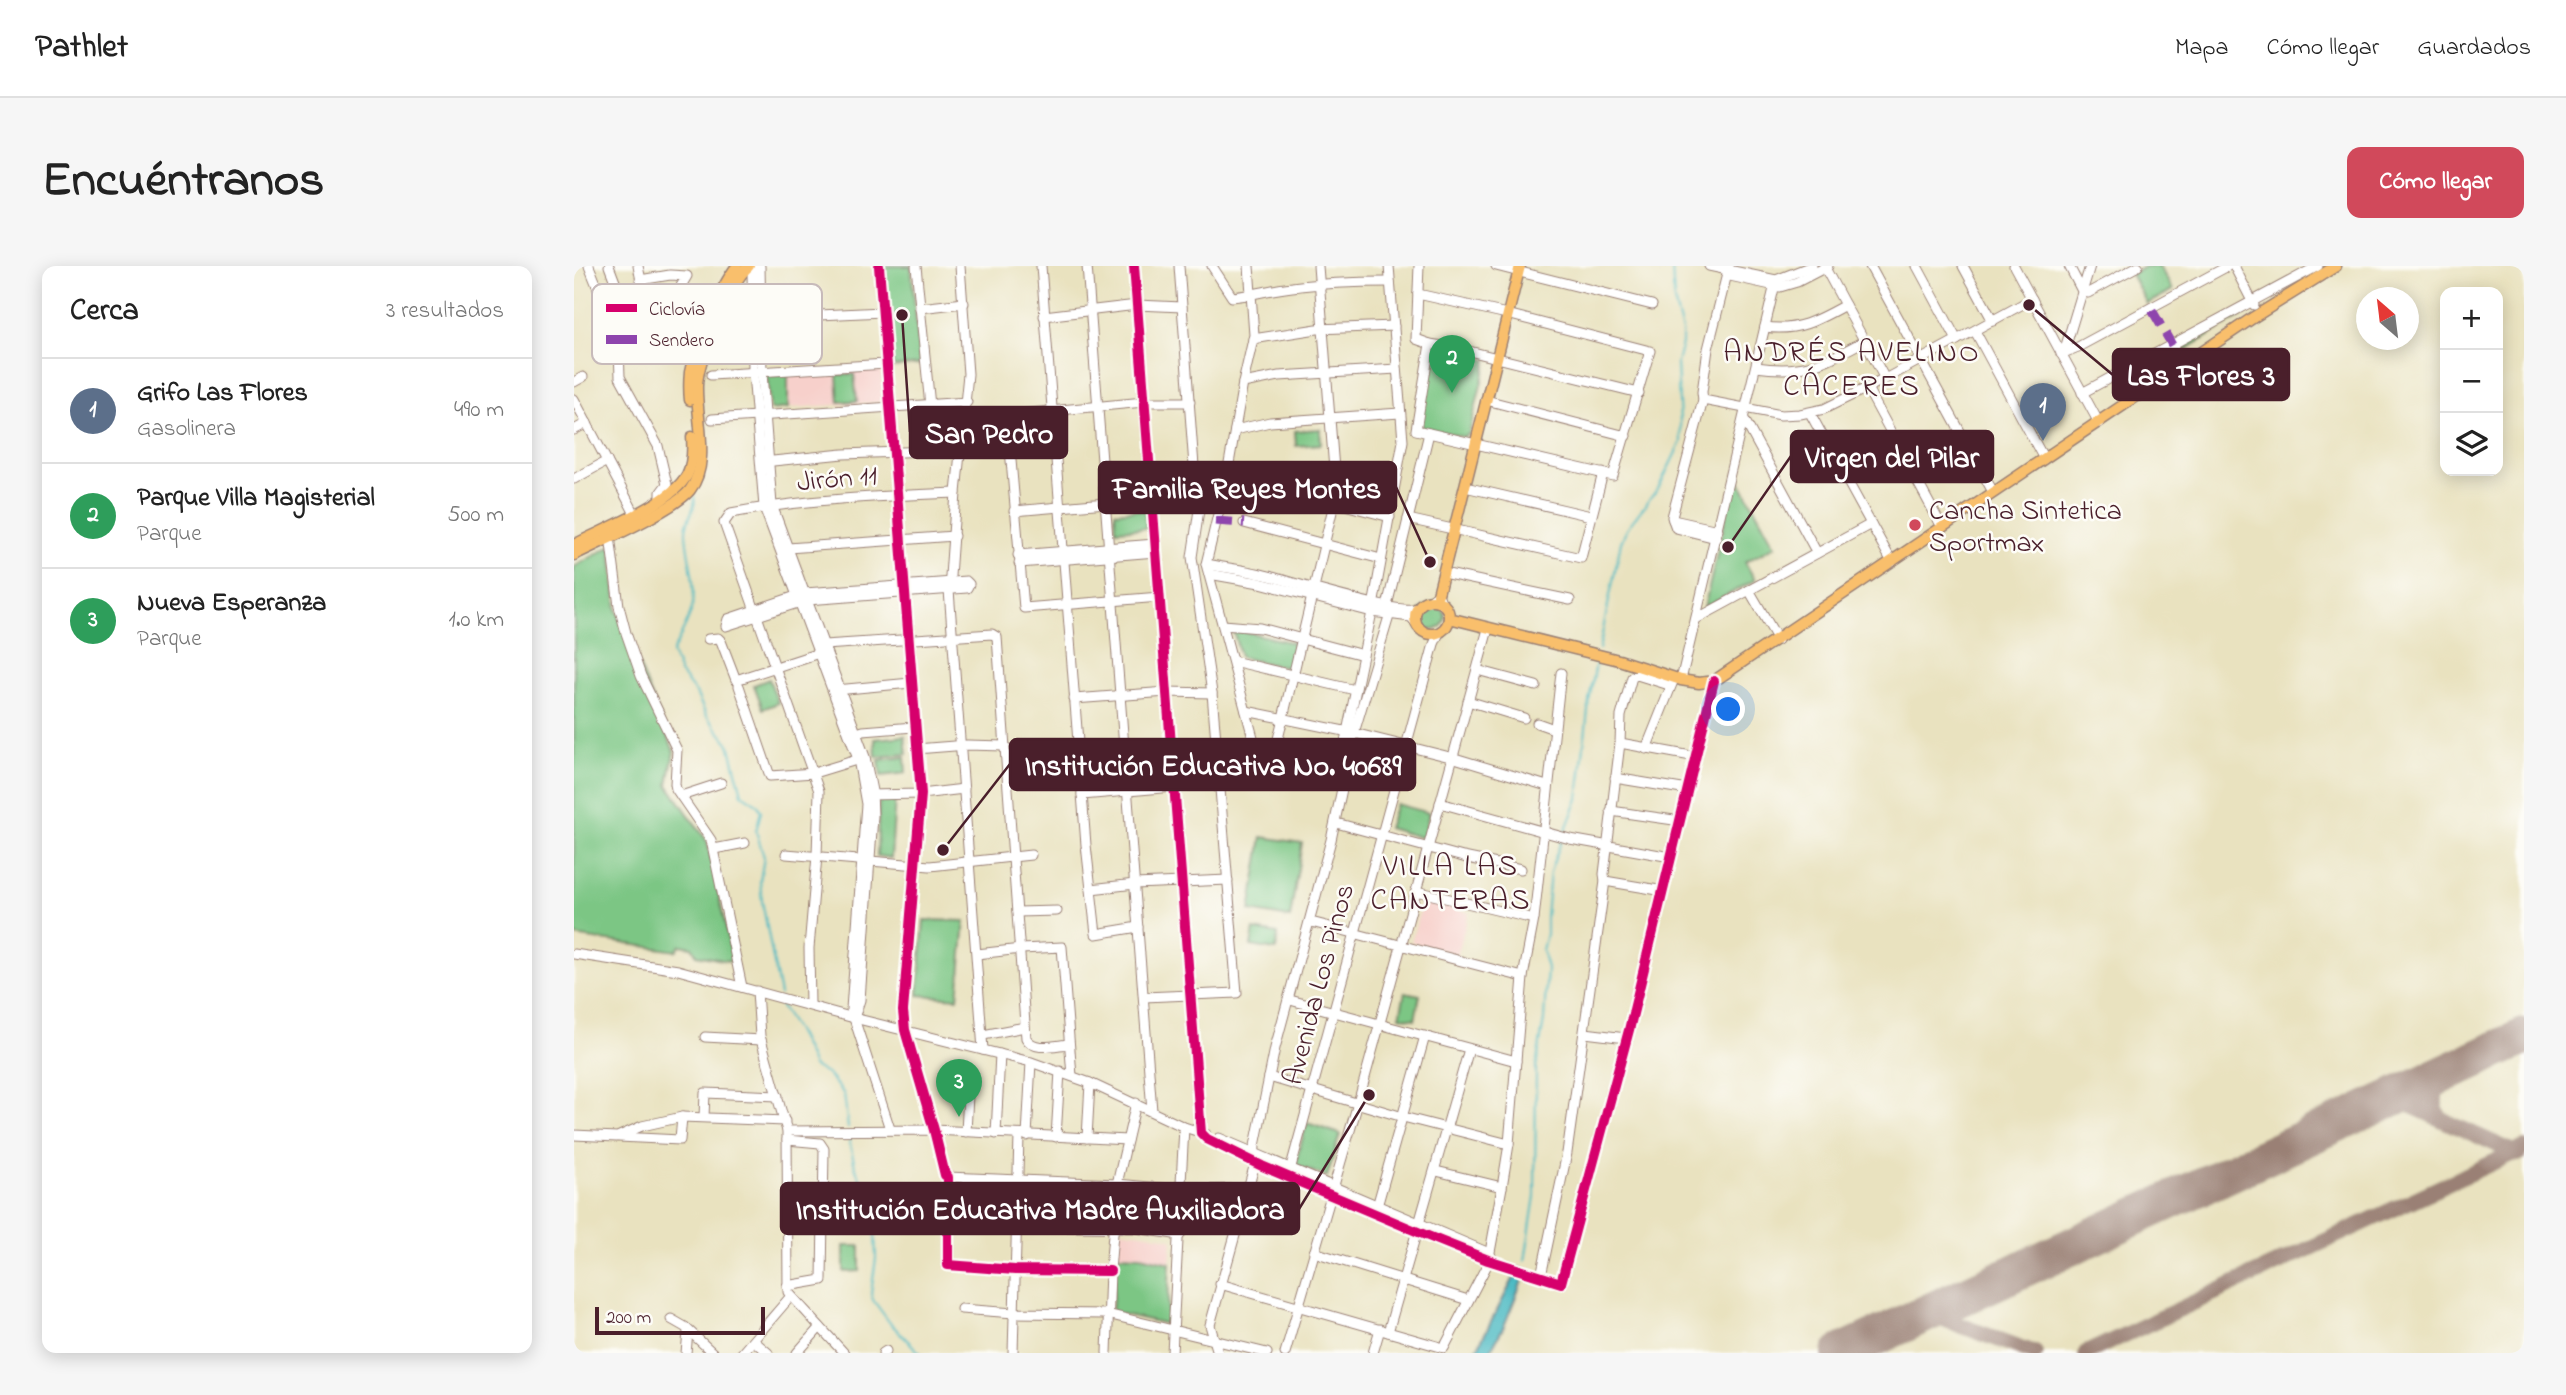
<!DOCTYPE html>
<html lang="es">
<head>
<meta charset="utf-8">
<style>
	body { margin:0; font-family:"Indie Flower",sans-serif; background:#f6f6f6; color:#222 }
	.controls { position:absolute; right:21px; top:21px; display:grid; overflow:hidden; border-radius:14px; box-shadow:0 4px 18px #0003 }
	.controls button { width:63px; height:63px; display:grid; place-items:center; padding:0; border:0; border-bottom:2px solid #e0e0e0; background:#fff; color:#222; font:35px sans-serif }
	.compass { position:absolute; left:1782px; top:21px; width:63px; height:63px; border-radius:50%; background:#fff; box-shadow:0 4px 18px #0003; rotate:332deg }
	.scale { position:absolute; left:21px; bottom:18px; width:170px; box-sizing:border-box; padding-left:7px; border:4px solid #4a1f2b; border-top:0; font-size:19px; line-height:24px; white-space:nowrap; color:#4a1f2b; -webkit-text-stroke:5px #fdfcf7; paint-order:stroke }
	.you { position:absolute; left:1155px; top:444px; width:24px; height:24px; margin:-18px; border:5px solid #fff; border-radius:50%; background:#1a73e8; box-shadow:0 0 0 10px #1a73e833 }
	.badge { display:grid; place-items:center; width:46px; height:46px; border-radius:50%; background:#d1495b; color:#fff; font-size:23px; font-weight:700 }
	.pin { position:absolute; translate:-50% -58px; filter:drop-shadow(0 2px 4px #0008) }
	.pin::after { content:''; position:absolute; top:37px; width:24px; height:21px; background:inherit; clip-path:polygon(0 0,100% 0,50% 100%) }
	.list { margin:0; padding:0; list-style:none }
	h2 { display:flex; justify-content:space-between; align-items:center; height:91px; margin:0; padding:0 28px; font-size:30px }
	h2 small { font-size:23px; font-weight:400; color:#767676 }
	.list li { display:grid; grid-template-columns:46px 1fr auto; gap:21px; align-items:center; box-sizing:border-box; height:105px; padding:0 28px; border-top:2px solid #e0e0e0 }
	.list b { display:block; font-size:26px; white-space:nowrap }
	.list p { margin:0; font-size:23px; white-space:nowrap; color:#767676 }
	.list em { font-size:23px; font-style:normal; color:#767676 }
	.icon { flex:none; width:38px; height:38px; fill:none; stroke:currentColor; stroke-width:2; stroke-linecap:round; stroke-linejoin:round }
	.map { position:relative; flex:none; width:1950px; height:1087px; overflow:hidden; border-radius:14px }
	header { display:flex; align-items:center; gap:42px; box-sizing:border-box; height:98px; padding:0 35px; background:#fff; border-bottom:2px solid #e0e0e0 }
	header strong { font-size:33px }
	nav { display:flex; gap:38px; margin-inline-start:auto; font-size:24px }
	.intro { display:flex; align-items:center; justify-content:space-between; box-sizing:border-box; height:168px; padding:0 42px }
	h1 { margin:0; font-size:49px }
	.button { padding:18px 32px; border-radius:14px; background:#d1495b; color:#fff; font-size:24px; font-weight:700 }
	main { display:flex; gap:42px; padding:0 42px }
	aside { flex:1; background:#fff; border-radius:14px; box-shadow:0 4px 18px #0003 }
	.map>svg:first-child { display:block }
</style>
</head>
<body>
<header>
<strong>Pathlet</strong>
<nav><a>Mapa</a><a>Cómo llegar</a><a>Guardados</a></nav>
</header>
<div class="intro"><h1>Encuéntranos</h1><a class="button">Cómo llegar</a></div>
<main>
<aside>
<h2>Cerca<small>3 resultados</small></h2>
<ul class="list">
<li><span class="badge" style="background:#5c6f8a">1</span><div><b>Grifo Las Flores</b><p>Gasolinera</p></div><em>490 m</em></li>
<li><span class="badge" style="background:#2e9e5b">2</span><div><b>Parque Villa Magisterial</b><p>Parque</p></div><em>500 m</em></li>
<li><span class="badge" style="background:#2e9e5b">3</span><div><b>Nueva Esperanza</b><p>Parque</p></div><em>1.0 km</em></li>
</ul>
</aside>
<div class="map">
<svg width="1950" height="1087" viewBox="0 0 1950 1087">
	<rect width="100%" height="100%" fill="#fdfcf7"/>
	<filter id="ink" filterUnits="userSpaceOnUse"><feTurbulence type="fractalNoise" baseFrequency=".0143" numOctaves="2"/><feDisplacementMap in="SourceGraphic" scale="14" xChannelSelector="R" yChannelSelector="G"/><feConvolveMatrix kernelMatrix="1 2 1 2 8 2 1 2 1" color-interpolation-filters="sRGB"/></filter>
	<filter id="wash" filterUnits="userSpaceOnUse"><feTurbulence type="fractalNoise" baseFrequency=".00686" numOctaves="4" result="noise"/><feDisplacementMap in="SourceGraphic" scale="28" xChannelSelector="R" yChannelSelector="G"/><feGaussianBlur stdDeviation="1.57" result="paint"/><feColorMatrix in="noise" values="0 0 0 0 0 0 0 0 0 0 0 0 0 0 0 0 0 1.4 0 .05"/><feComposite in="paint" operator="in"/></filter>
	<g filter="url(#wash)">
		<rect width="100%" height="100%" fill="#e9e2bf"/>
		<g fill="#f7d0cb">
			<polygon points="307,101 309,136 214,142 214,108"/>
			<polygon points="849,634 895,647 883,688 837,676"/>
			<polygon points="545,964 569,967 598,973 596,997 566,990 542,989"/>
		</g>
		<g fill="#7bc684" stroke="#627258" stroke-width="2">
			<polygon points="309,0 337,0 346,98 319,101"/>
			<polygon points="1572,0 1585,0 1599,24 1573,38 1557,8"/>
			<polygon points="1673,43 1675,45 1608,86 1605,79"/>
			<polygon points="858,82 913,94 895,168 889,171 844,160"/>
			<polygon points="214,108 214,142 196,144 193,109"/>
			<polygon points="280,108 283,135 265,136 263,109"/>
			<polygon points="746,163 747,178 722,180 721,165"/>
			<polygon points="1162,208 1201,280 1171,296 1181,314 1130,342"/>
			<polygon points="571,243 572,262 542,264 541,246"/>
			<polygon points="37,280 43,345 100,485 94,519 133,575 159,696 123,689 118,681 106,679 102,685 0,670 0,301"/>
			<circle cx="858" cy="351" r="13"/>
			<polygon points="659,363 720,377 714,402 666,391"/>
			<polygon points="195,413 204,437 189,443 180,419"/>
			<polygon points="331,470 333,488 302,491 301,473"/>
			<polygon points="331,491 332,507 307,510 305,494"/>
			<polygon points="321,532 317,592 303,590 305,533"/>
			<polygon points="822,538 855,547 849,572 814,562"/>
			<polygon points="688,571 728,577 716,652 676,645"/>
			<polygon points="350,654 391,655 384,732 344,729"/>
			<polygon points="680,664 704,668 702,684 677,680"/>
			<polygon points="831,726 846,729 841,753 826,750"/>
			<polygon points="733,857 766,868 753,911 721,899"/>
			<polygon points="270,980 286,980 286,1005 270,1006"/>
			<polygon points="542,989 566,990 596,997 593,1058 538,1046"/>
		</g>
		<polygon fill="#4bbac3" stroke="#4a6c77" stroke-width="2" points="945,1002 952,1005 930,1060 915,1087 901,1087"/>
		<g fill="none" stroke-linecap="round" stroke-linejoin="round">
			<g stroke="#4bbac3" stroke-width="2">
				<path d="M121 231C122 245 111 253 112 267 113 290 122 313 119 337 117 353 105 372 98 387L106 407 122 427 132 449 155 478 168 528 183 538 187 545 182 565 190 591 186 615 188 635 206 729"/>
				<polyline points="1025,383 1047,276 1054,261 1085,221 1107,176 1103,97 1108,77 1108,65 1100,35 1098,0"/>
				<polyline points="990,568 1004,533 1015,435 1023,392"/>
				<polyline points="206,734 206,739 225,770 239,800 254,809 270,828 274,862"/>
				<polyline points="274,868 281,901 300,946 302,992 297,1027 299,1034 316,1057 346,1087"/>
				<polyline points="951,995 961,930 962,801 970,754 973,702 968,684 972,668 972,651 976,606 988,573"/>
			</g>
			<g stroke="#9a8075" stroke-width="16">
				<polyline points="1808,836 1823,835 1831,837 1944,888"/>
				<path d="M1867 853C1856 839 1861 821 1870 808"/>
				<polyline points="1353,1047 1461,1087"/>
				<polyline points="1512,1087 1950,882"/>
			</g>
			<polyline stroke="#9a8075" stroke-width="38" points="1267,1087 1950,771"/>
		</g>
	</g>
	<g filter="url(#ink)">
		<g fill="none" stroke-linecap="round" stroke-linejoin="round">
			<defs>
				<g id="minor">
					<polyline points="15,0 36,52 45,83 46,111 84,180 93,218 87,226 87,234"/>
					<polyline points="35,0 48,34"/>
					<polyline points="64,0 74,49"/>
					<polyline points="178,0 179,107 190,241 284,493 292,538 277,743 316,863"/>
					<polyline points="186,0 188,107 198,239 291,491 298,525 299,550 286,734 280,752"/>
					<polyline points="305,0 347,528 329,745 331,764 360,864 371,909 374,911 374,999 441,1004 536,1005"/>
					<polyline points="342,0 356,140"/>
					<polyline points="386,0 394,108 382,227 375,324 409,784"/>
					<polyline points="467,0 512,579 522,668 564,661"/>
					<polyline points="513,0 578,845"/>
					<polyline points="560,0 627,867 633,873 688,900 849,968 914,994 987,1017 1055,764 1140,415"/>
					<path d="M638 0 658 31C679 29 698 23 718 21 750 17 783 16 816 16"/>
					<polyline points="675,0 680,69 669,117 652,215 632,298 684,490 763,509"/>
					<polyline points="845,0 842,73 856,78 887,83 1065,127"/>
					<polyline points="922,0 1078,39"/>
					<polyline points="1135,0 1202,14 1238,0"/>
					<polyline points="1250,0 1311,113"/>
					<polyline points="1296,0 1419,226"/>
					<polyline points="1343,0 1383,74"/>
					<polyline points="1389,0 1419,55"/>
					<polyline points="1440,0 1525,157"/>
					<polyline points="1495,0 1508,25 1514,27 1564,0"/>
					<polyline points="1660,0 1680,39"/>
					<polyline points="1153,5 1156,10 1206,21 1223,16 1254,0"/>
					<polyline points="66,14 96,9 113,10 101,30"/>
					<polyline points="844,28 933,48 1076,85 1039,210 842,164 856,78"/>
					<polyline points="346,42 390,37"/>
					<polyline points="470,50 563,39 608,41"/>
					<polyline points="182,52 309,46"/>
					<path d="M1191 61C1223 66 1244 54 1271 39"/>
					<polyline points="1401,65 1470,193"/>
					<polyline points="679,73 743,63 820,60"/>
					<polyline points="1598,79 1609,99"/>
					<polyline points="1490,86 1516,0"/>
					<polyline points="1487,88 1504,81 1654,0"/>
					<path d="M1182 101C1231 108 1249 97 1290 75"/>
					<polyline points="137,109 312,98"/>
					<polyline points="0,116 9,111"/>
					<polyline points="669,117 705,110 823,103"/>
					<polyline points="1293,122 1368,261"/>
					<polyline points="1508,127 1744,0"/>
					<polyline points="0,133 61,248"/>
					<polyline points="912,134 1052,170"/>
					<polyline points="1129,134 1207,149 1226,148 1250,143 1311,113 1458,33"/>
					<polyline points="1236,147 1318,296"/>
					<polyline points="138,153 393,136"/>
					<polyline points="1170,153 1243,287"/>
					<polyline points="0,164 13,157"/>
					<polyline points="661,164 696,156 826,147"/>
					<polyline points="189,196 269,188 386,184"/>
					<polyline points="0,213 33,195"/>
					<polyline points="652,215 702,221 816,251"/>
					<polyline points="891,221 1017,250"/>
					<polyline points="440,245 578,233 625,235"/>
					<polyline points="834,253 1007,292 1029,207"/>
					<polyline points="1099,254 1144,264"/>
					<polyline points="670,257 807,293"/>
					<polyline points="36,270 45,340 52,367 67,410 103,484 101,518 102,523 137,574 168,721"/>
					<polyline points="1142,272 1102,262 1098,251 1129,134 1128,126 1134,83 1155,0"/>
					<polyline points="214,282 380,270"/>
					<polyline points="444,289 581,278"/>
					<polyline points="445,297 582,286"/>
					<path d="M632 298C651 302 672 304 691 309 716 315 826 350 843 342"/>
					<polyline points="869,307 996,334"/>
					<polyline points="635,308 686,317 798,346 837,351 841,356"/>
					<polygon points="392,315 395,318 393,322 233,334 152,360 154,353 231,327"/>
					<polyline points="1175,324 1204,374"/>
					<polyline points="586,331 450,342 433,149 570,136 616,136"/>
					<polyline points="855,335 864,328 868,338"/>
					<polyline points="1122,353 1297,258"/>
					<polyline points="649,359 686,362 789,389"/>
					<polyline points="134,373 144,372 147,375 162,414 245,387"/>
					<path d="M250 379 418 368 423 371 452 772C460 786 481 779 495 778"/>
					<polyline points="659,395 781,424"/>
					<polyline points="903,404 962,420"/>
					<polyline points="1107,414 1202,14"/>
					<polyline points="165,420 196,510 240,507 289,492"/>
					<polyline points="262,424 337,417"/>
					<polyline points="500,433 593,426 638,427"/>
					<polyline points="894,435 950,452"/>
					<polyline points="672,445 780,467 884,493 973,520"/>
					<polyline points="963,457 980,463"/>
					<polyline points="276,469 289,465 340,461"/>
					<polyline points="1046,477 1123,491"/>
					<polyline points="342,483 393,479 431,480"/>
					<polyline points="1072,483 1100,413"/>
					<polyline points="699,494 762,229 744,0"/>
					<polyline points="1041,512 1114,524"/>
					<polyline points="763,514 798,346 829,175 815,0"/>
					<polyline points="294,529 347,528 390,523"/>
					<polyline points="508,529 646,517"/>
					<polyline points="107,530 147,517"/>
					<polyline points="866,537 996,573 1097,591"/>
					<polyline points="1037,545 1107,555"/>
					<polyline points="762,557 889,591 947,603"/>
					<polyline points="140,583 171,577"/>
					<polyline points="212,588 356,600 457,589"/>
					<polyline points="1031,615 1090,625"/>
					<polyline points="517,623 561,618 654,614"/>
					<polyline points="842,625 960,653"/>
					<polyline points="443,646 483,645"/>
					<polyline points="737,656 949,711"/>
					<polyline points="0,688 104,704 280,752 457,796 516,817 610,861 632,868"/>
					<polyline points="403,688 447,683 488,681 498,810"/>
					<polyline points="183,725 186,770 213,865 214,1026 270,1087"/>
					<polyline points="570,731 663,727 638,427 618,291 626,237 622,227 605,0"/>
					<polyline points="716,734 942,795"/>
					<path d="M236 739 235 682 243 590 245 525 150 257 157 247C232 233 306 230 382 227"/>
					<polyline points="1011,767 1052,772"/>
					<polyline points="409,769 451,761"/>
					<polyline points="131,771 187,774"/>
					<polyline points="695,811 829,851 935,878"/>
					<polyline points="130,851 131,827 204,830"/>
					<polyline points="213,865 360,864 553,874"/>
					<polyline points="392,866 394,829"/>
					<polyline points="422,868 426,788"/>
					<polyline points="0,869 43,871 68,860 108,851 211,855"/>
					<polyline points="453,870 457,796"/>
					<polyline points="45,871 106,874 108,851"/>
					<polyline points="482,871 486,805"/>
					<polyline points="513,872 516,817"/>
					<polyline points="645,872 915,987 919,993"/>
					<polyline points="213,874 246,877 250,883 248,1014 213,1020"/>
					<polyline points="862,905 928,921"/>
					<polyline points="715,908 860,378 865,367"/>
					<polyline points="374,911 543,918 608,924 673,923"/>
					<polyline points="802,944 851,770"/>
					<polyline points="374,954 442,960 562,962 606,969"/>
					<polyline points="740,986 894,1034"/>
					<polyline points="967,1010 993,887 1031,615 1030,608 1046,477 1047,450 1058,411 1063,409 1092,418 1100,413"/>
					<polyline points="646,1018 870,1082 914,997 928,921 935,878 949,711 960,653 987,407"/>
					<polyline points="387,1043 440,1047 533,1048 693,1087"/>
					<polyline points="97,1053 111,1061 139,1087"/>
					<polyline points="814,1066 895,783"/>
					<polyline points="180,1075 194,1087"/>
					<polyline points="112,1087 114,1066"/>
					<polyline points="168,1087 217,1030"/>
					<polyline points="223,1087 246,1061"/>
					<polyline points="309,1087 312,1085"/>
					<polyline points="439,1087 445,870"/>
					<polyline points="533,1087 536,1005 543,918 562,837"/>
					<polyline points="598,1087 610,861"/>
					<polyline points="644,1087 636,1059 680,901 681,880 701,782 757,574 780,467 816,347 813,340 855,167"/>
					<polyline points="711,1087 784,837 914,363"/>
					<polyline points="799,1087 806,1063"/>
				</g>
				<g id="major">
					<path d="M116 134C115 125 115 116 116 106 122 78 145 24 163 0"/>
					<path d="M0 279C30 263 97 238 113 209 119 197 119 184 118 171"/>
					<path d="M0 289C26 276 100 244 116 224 137 197 122 152 123 120 123 94 155 16 175 0"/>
					<polyline points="864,328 946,0"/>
					<circle cx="858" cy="351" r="17"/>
					<polyline points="875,352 1045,394 1107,414 1125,417 1140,415 1680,51 1762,0"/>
				</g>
			</defs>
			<use href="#minor" stroke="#9a8075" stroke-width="11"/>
			<use href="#major" stroke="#9a8075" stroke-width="13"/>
			<use href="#minor" stroke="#fff" stroke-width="9"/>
			<use href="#major" stroke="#f9bf6c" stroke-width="10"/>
			<g stroke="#8e44ad" stroke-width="9" stroke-dasharray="18 9" stroke-linecap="butt">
				<polyline points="1578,44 1598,79"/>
				<polyline points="641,255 670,257"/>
			</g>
			<defs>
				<g id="cycleway">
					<polyline points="305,0 347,528 329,745 331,764 360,864 371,909 374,911 374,999 441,1004 536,1005"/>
					<polyline points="560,0 627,867 633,873 688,900 849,968 914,994 987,1017 1055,764 1140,415"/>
				</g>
			</defs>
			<use href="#cycleway" stroke="#fdfcf7" stroke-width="15"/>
			<use href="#cycleway" stroke="#d6006c" stroke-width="10"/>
		</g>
	</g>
	<circle fill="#d1495b" stroke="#fdfcf7" stroke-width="2.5" cx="1341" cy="259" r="7"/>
	<g text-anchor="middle" stroke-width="5" stroke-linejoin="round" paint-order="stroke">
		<g font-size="28" fill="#4a1f2b" stroke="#fdfcf7">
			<text transform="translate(263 211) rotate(-5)" y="10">Jirón 11</text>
			<text transform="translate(743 718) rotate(-75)" y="10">Avenida Los Pinos</text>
		</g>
		<g font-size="28" fill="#4a1f2b" stroke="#fdfcf7" text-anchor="start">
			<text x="1355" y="253">Cancha Sintetica<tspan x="1355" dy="32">Sportmax</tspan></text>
		</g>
		<g font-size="30" letter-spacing="2" fill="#4a1f2b" stroke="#fdfcf7">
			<text x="1278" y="95">ANDRÉS AVELINO<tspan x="1278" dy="34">CÁCERES</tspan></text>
			<text x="877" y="609">VILLA LAS<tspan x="877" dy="34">CANTERAS</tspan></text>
		</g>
	</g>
	<rect x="18" y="18" width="230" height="80" rx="10" fill="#fdfcf7" stroke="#c7baba" stroke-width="2"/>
	<rect x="32" y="38" width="31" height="8" fill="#d6006c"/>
	<rect x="32" y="69" width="31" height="9" fill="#8e44ad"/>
	<g font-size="19" fill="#4a1f2b">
		<text x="75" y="49">Ciclovía</text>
		<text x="75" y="80">Sendero</text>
	</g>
	<path fill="none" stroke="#4a1f2b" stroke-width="2.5" d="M1455 39L1539 109M328 49L336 166M1154 281L1217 190M856 296L822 221M369 584L436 498M795 829L725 943"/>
	<g fill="#4a1f2b" stroke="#fdfcf7" stroke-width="2.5">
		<circle cx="1455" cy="39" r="7"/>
		<circle cx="328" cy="49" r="7"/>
		<circle cx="1154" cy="281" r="7"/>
		<circle cx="856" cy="296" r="7"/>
		<circle cx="369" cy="584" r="7"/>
		<circle cx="795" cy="829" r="7"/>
	</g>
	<g fill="#4a1f2b" stroke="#4a1f2b" stroke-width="2.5">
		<rect x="1539" y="83" width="176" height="51" rx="7"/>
		<rect x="336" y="141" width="157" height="51" rx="7"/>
		<rect x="1217" y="165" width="202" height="51" rx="7"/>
		<rect x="525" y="196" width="297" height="51" rx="7"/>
		<rect x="436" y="473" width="405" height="51" rx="7"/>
		<rect x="207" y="917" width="518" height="51" rx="7"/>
	</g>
	<g font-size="30" text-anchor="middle" font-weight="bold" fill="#fff">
		<text x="1627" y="119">Las Flores 3</text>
		<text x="415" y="177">San Pedro</text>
		<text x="1318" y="201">Virgen del Pilar</text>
		<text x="673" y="232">Familia Reyes Montes</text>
		<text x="639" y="509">Institución Educativa No. 40689</text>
		<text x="466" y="953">Institución Educativa Madre Auxiliadora</text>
	</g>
</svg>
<div class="controls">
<button>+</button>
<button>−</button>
<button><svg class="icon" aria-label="layers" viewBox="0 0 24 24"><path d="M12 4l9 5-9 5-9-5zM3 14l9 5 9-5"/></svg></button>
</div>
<svg class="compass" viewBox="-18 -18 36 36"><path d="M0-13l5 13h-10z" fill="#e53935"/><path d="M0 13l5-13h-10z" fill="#767676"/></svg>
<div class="scale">200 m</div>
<div class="you"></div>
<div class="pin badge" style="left:1469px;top:175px;background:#5c6f8a">1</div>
<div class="pin badge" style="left:878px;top:127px;background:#2e9e5b">2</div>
<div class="pin badge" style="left:385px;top:851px;background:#2e9e5b">3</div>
</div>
</main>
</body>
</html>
